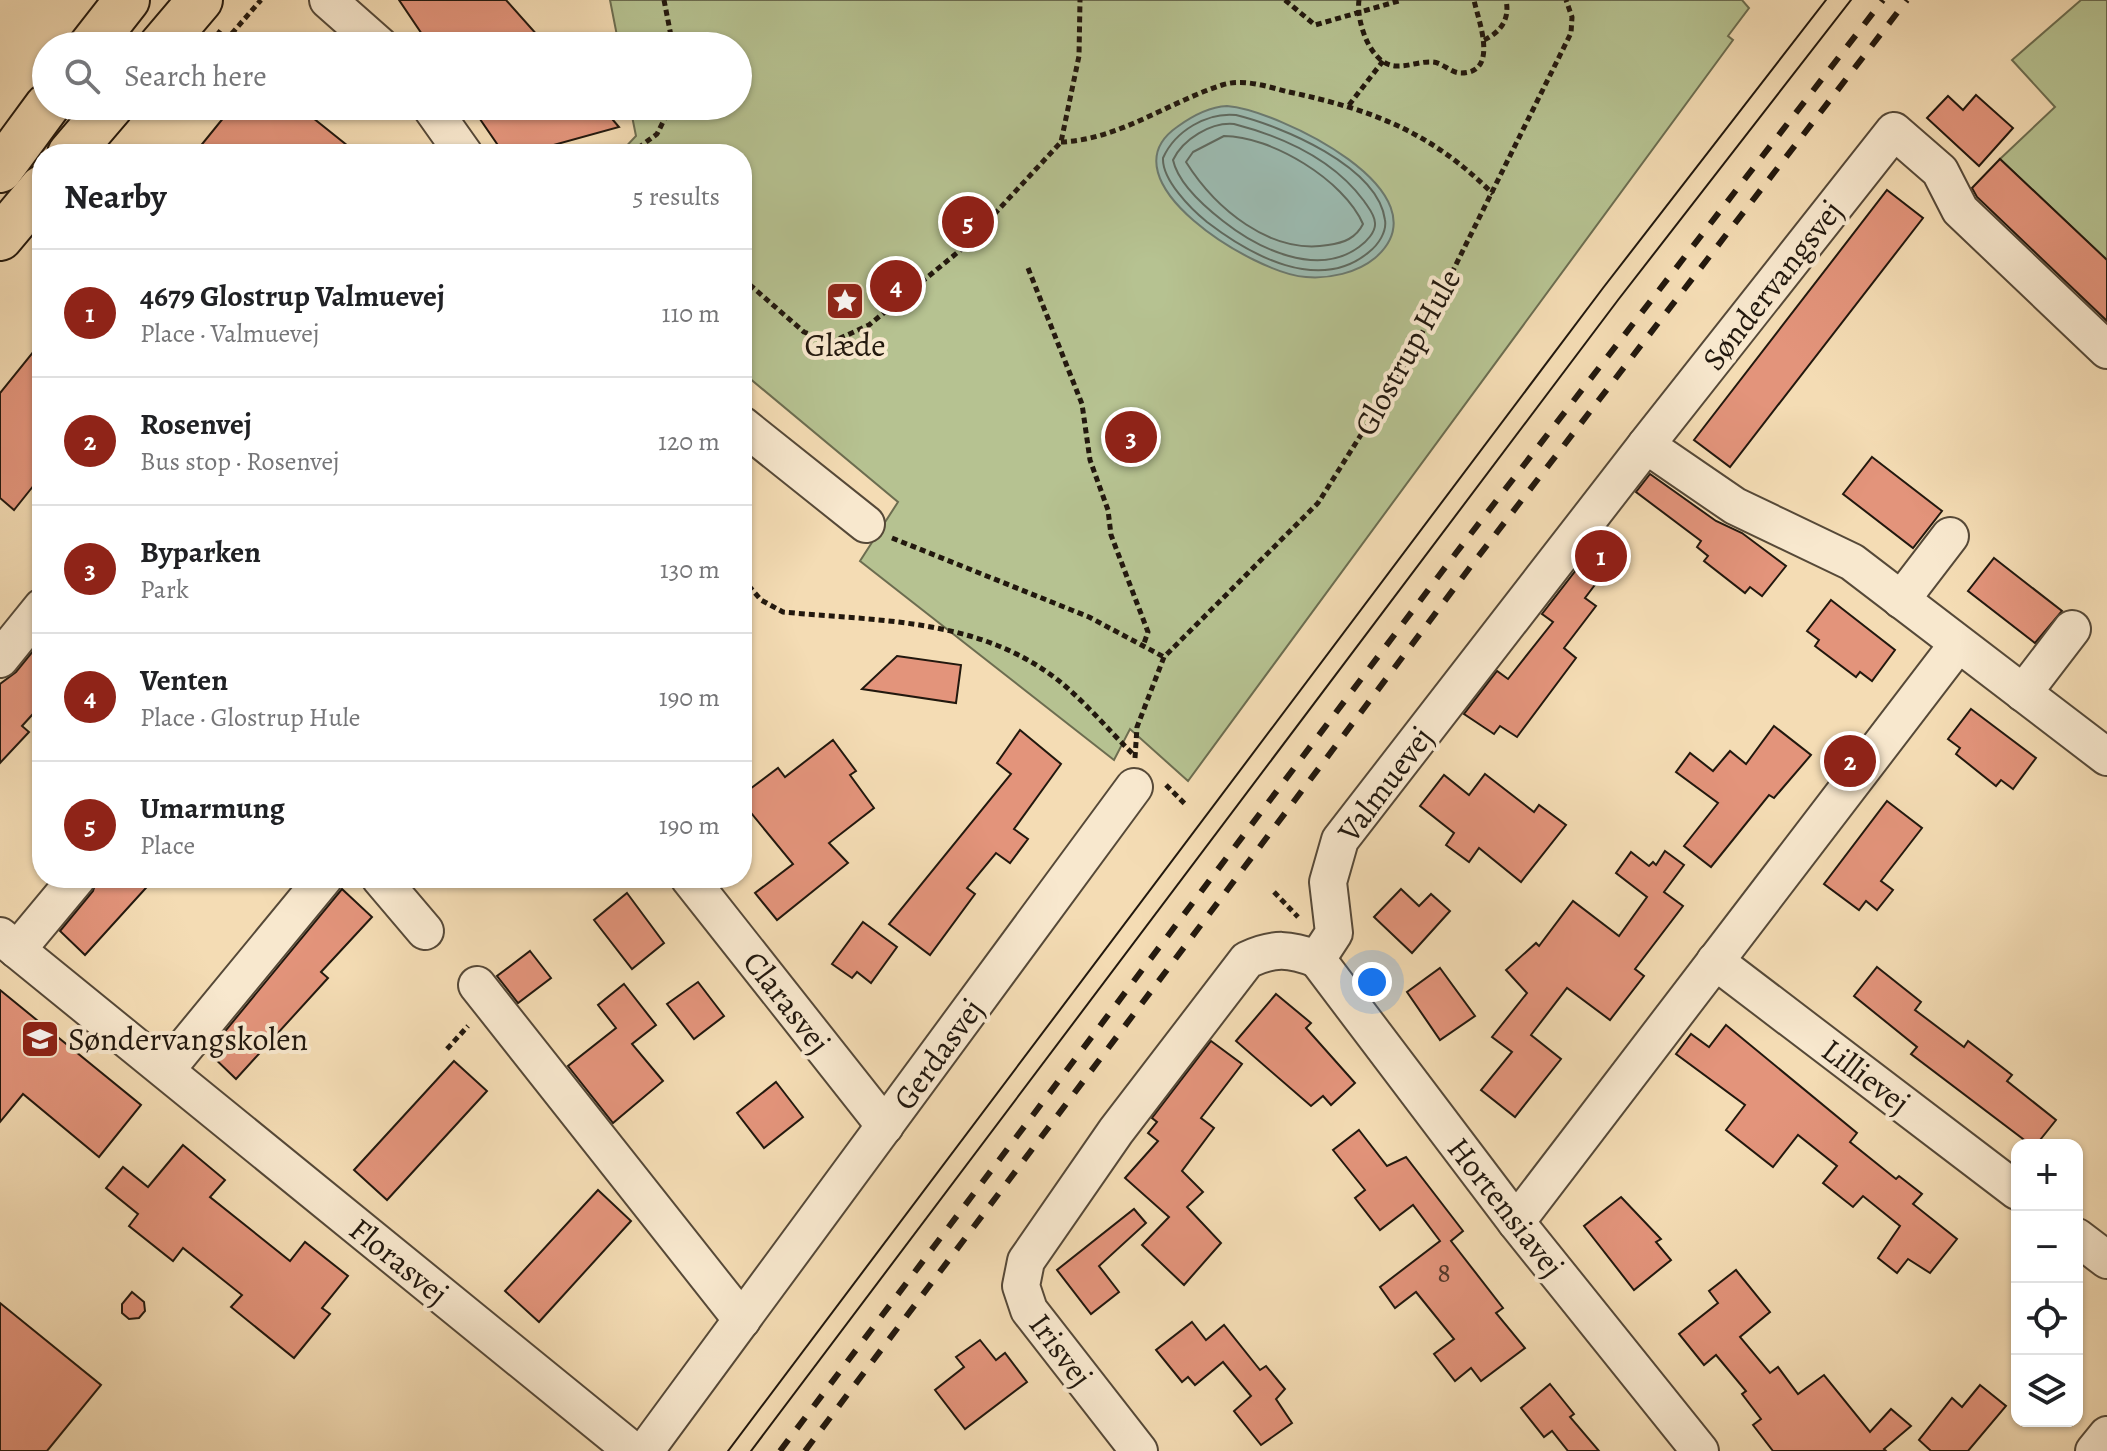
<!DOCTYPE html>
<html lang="en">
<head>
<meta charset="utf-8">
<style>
	body { margin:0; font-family:Alegreya,serif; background:#f2f2f2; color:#202124 }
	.controls { position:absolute; right:24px; bottom:24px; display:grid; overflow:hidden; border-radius:16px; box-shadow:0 2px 6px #0004 }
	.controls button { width:72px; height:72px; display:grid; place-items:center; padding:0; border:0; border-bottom:2px solid #e0e0e0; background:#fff; color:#202124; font:40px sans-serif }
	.you { position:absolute; left:1372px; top:982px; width:28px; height:28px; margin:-20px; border:6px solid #fff; border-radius:50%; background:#1a73e8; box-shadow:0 0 0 12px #1a73e833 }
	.badge { display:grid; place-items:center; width:52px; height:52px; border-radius:50%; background:#8f2418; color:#fff; font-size:26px; font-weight:700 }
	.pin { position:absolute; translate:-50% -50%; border:4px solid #fff; box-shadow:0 2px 8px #0006 }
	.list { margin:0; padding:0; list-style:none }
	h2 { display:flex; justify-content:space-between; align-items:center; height:104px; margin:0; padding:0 32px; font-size:34px }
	h2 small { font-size:26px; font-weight:400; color:#757577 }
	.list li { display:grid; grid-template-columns:52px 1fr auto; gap:24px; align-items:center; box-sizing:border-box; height:128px; padding:0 32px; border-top:2px solid #e0e0e0 }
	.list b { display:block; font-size:30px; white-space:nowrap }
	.list p { margin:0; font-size:26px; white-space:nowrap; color:#757577 }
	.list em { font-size:26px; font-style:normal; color:#757577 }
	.icon { flex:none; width:44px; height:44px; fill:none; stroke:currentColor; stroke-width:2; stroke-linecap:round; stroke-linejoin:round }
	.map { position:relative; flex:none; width:2107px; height:1451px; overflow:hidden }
	.search { position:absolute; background:#fff; box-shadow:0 2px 6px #0004; left:32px; top:32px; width:720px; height:88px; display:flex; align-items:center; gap:20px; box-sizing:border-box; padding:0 28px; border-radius:44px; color:#757577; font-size:30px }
	.panel { position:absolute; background:#fff; box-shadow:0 2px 6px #0004; left:32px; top:144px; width:720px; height:744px; border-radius:32px }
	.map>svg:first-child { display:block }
</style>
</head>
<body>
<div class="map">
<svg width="2107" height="1451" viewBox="0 0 2107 1451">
	<rect width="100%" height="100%" fill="#f4dcb4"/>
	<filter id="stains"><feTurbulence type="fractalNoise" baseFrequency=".0025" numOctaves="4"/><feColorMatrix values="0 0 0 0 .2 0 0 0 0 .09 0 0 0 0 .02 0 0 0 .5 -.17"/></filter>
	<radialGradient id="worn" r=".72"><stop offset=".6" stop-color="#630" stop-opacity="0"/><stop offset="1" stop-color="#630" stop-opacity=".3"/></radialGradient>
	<g fill="#b6c291" stroke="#6c6d50" stroke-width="2">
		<polygon points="610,0 1742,0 1749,8 1728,36 1733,40 1188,781 1130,729 1114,760 860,561 898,502 742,372 742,154 619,154 636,136 630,106 738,106 738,46 619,46"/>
		<polygon points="2081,0 2107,0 2107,260 2000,159 2055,107 2012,60"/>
	</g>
	<path fill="#9cbbb1" stroke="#6b7a70" stroke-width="2" d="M1227 106C1278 110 1450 193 1375 258 1357 273 1329 279 1306 277 1255 274 1101 180 1177 127 1192 116 1208 107 1227 106Z"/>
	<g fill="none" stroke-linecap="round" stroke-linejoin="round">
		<g stroke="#5f6a60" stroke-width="2">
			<path d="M1236 115C1281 126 1378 166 1385 220 1387 232 1378 245 1369 252 1319 294 1250 255 1207 222 1191 209 1162 180 1163 158 1175 131 1207 112 1236 115Z"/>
			<path d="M1234 124C1284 137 1333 159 1364 201 1368 207 1375 215 1375 223 1376 232 1366 242 1359 247 1317 278 1257 248 1223 221 1205 207 1178 183 1173 160 1183 139 1211 122 1234 124Z"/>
			<path d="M1224 136C1271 136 1344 180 1363 224 1356 238 1344 243 1328 245 1270 255 1215 208 1186 162L1193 152Z"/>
		</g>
	</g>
	<g fill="#e3947b" stroke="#22180e" stroke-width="2">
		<polygon points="399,0 506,0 547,46 430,46"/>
		<polygon points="1976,95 2013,128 1979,166 1927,118 1948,96 1963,110"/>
		<polygon points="233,106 298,106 358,154 194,154"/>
		<polygon points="471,106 601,106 619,127 521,154 504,154"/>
		<polygon points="2000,159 2107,260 2107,321 1977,197 1972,188"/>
		<polygon points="1887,190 1923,218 1730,467 1694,440"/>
		<polygon points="42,341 42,475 14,510 0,498 0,393"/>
		<polygon points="1872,457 1942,511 1913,548 1843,494"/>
		<polygon points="1650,474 1716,521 1742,533 1786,566 1762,596 1750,587 1745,593 1704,561 1708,556 1697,547 1701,541 1636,492"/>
		<polygon points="1597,543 1616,557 1585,598 1596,606 1564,648 1576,658 1517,737 1500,726 1494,734 1464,714 1497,671 1508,679 1553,622 1542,614"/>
		<polygon points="1994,558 2062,611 2035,643 1968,591"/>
		<polygon points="1831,600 1895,650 1872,681 1860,672 1856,677 1815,646 1819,640 1807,631"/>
		<polygon points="42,640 42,704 22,726 29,732 0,763 0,684 16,672"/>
		<polygon points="897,656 961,665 956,703 862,689"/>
		<polygon points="1971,709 2036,758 2013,789 2001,780 1996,786 1956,754 1960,748 1948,739"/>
		<polygon points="1774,726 1811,755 1774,798 1769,795 1711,867 1684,846 1718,803 1676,772 1690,753 1713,771 1730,751 1746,764"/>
		<polygon points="1020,730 1061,764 1014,829 1028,839 1010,863 996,853 967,888 975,894 930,955 889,924 1011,774 997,763"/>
		<polygon points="833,740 856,771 850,775 874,808 829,843 848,863 777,920 755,893 793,864 742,802 742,795 778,768 785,777"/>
		<polygon points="1485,774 1534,812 1539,805 1566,825 1521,882 1479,848 1469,862 1446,845 1454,833 1420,806 1444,775 1469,795"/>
		<polygon points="1887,801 1922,828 1881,881 1893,890 1877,910 1866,901 1859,910 1824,884"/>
		<polygon points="1665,851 1684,865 1664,892 1683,906 1635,969 1644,976 1610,1020 1567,988 1531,1035 1561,1059 1515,1117 1481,1090 1512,1052 1492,1037 1527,993 1506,970 1536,943 1539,946 1573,901 1619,936 1647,897 1616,873 1631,852 1649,866 1653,862 1656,865"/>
		<polygon points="97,878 155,878 85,955 60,931 93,891"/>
		<polygon points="342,889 372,917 321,972 328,978 236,1079 208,1052"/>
		<polygon points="1401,889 1419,906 1431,894 1450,911 1412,953 1374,917"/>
		<polygon points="627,893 664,943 632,969 594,920"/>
		<polygon points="863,922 897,947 871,983 857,972 852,978 832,964"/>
		<polygon points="530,951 551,978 518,1003 497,976"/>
		<polygon points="1877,967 1921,1002 1915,1010 1964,1047 1968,1041 2012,1075 2007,1081 2056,1120 2036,1145 2031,1145 1911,1054 1917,1047 1854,996"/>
		<polygon points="1440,968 1475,1016 1440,1040 1407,992"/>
		<polygon points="698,982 724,1016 694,1039 667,1004"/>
		<polygon points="624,984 656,1025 632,1044 663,1081 613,1123 568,1066 616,1028 598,1005"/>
		<polygon points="0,990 141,1105 99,1157 23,1094 0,1122"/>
		<polygon points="1276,994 1311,1023 1306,1028 1355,1083 1331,1105 1323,1096 1311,1106 1236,1041"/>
		<polygon points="1726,1025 1857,1133 1850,1142 1896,1179 1899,1176 1922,1194 1913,1204 1957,1239 1930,1273 1908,1259 1897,1273 1878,1258 1900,1226 1863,1196 1853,1207 1823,1183 1837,1166 1798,1135 1773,1167 1726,1130 1745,1105 1676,1054 1691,1034 1709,1047"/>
		<polygon points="1211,1041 1242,1064 1201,1118 1214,1128 1182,1171 1203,1192 1187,1207 1221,1243 1184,1285 1142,1245 1169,1217 1125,1178 1158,1141 1148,1133 1157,1122 1152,1118"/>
		<polygon points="454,1061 487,1091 387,1200 354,1170"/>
		<polygon points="776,1082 803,1117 764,1148 737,1113"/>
		<polygon points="1359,1130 1387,1166 1406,1157 1463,1231 1451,1241 1503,1308 1496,1313 1525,1348 1481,1381 1471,1368 1455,1381 1434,1354 1454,1339 1416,1292 1395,1308 1380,1287 1440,1241 1413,1205 1380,1230 1355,1198 1365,1190 1333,1150"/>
		<polygon points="183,1145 225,1180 210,1197 290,1261 305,1242 348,1276 322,1308 330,1314 294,1358 231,1307 242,1295 183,1248 173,1261 129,1226 138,1214 106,1188 123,1167 148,1187"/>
		<polygon points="598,1190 631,1221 539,1322 505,1291"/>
		<polygon points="1621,1197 1661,1239 1656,1242 1671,1260 1634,1290 1584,1226"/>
		<polygon points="1134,1209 1146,1223 1099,1266 1119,1292 1091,1314 1057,1270"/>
		<polygon points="1736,1270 1770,1312 1740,1337 1770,1373 1778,1367 1798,1394 1824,1375 1870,1432 1891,1409 1911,1426 1884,1449 1886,1451 1773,1451 1753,1425 1761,1419 1742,1394 1746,1391 1716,1355 1704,1365 1679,1334 1718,1303 1709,1291"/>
		<polygon points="132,1292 144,1302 145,1311 139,1318 129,1319 122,1313 122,1304"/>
		<polygon points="0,1303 101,1385 47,1451 0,1451"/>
		<polygon points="1192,1322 1206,1340 1224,1325 1260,1370 1266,1366 1285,1389 1276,1399 1292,1423 1261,1445 1234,1411 1251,1396 1223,1362 1195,1385 1188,1377 1182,1382 1156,1350"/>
		<polygon points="980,1340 996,1360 1005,1353 1027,1382 965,1429 935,1390 964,1367 956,1357"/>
		<polygon points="1550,1384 1574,1414 1570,1417 1599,1451 1568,1451 1552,1431 1544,1437 1521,1408"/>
		<polygon points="1980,1385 2006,1406 1968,1451 1931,1451 1919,1440 1952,1398 1962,1407"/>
	</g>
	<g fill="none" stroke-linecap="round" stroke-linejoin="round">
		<defs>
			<g id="minor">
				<polyline points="328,0 380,46"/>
				<polyline points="430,106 464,154"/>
				<polyline points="2107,350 1960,210 1940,171 1894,131 1646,445 1735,506 1852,562 2107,757"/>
				<polyline points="742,425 866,524"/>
				<polyline points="1901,600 1950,536"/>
				<polyline points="0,659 42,607"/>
				<polyline points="2023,693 2072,629"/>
				<polyline points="380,878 425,931"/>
				<polyline points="689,878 885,1126"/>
				<polyline points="0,936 633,1451"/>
				<polyline points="17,950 77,878"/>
				<polyline points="1317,959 1334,933 1328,882 1340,840 1646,445"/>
				<polyline points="1317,959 1516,1222 1700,1451"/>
				<polyline points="1715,961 2017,1191"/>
				<polyline points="477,985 742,1320"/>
				<polyline points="166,1070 324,878"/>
				<polyline points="1516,1222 1958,644"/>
				<polyline points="2077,1237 2107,1260"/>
				<polyline points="645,1451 1134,787"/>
				<path d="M1139 1451 1029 1310 1021 1286 1026 1261 1116 1131 1247 960C1274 947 1290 949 1317 959"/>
				<polyline points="2094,1451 2107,1435"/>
			</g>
			<g id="major">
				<polyline points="91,46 127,0"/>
				<polyline points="161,46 200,0"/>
				<polyline points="70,154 111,106"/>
				<polyline points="0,170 47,106"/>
				<polyline points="0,238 42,188"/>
			</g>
		</defs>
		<use href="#minor" stroke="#564938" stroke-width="40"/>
		<use href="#major" stroke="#22180e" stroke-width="48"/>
		<g stroke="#22180e" stroke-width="5" stroke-dasharray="6 4" stroke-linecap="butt">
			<polyline points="664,0 673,46"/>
			<polyline points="1285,0 1315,25 1402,0"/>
			<path d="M1359 0C1356 21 1370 64 1395 66 1408 67 1420 61 1433 62 1443 63 1451 73 1461 73 1500 73 1478 20 1474 0"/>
			<polyline points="217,31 227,39 261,0"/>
			<path d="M1484 40C1501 32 1510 19 1506 0"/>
			<polyline points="1349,105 1383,61"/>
			<path d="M1061 142C1118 140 1169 102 1222 85 1244 78 1268 87 1289 92 1373 110 1431 132 1493 194"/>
			<polyline points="630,154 657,134 671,106"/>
			<polyline points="1028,268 1082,404 1090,460 1108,510 1111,535 1148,632 1143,646"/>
			<polyline points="742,278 804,332 832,342 869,325 963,248 1061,142 1079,56 1080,0"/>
			<polyline points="892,538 1089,617 1164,657"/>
			<path d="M742 578 761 600 783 612C875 621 969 618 1047 672 1079 694 1107 729 1135 756"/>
			<polyline points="1135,758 1137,727 1164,657 1318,503 1410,357 1571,33 1572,17 1566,0"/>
			<polyline points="1166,785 1187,806"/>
			<polyline points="1274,892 1298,917"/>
			<polyline points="447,1049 468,1026"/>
		</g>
		<use href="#minor" stroke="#f8e8ce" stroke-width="36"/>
		<use href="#major" stroke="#f4dcb4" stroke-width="44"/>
		<g stroke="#22180e" stroke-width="2">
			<polyline points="728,1451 1603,288 1826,0"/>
			<polyline points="751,1451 1618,300 1851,0"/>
		</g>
		<g stroke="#22180e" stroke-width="6" stroke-dasharray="14 14" stroke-linecap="butt">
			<polyline points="780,1451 1456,553 1883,0"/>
			<polyline points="805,1451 1471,566 1907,0"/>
		</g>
	</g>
	<defs>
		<symbol id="sight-square" viewBox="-11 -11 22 22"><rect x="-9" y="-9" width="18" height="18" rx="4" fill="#8f2418" stroke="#f8e8ce"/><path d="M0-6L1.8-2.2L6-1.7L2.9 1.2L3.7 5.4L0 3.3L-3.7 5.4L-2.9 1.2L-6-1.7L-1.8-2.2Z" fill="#fff"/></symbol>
		<symbol id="school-square" viewBox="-11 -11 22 22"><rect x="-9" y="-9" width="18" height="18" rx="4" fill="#8f2418" stroke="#f8e8ce"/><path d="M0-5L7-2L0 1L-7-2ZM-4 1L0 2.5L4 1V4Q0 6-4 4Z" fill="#fff"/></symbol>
	</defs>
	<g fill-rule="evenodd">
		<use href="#sight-square" x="823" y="279" width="44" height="44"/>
		<use href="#school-square" x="18" y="1017" width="44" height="44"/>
	</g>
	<g text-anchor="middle" stroke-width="8" stroke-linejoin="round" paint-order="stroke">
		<g font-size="28" fill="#523729">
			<text x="1444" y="1282">8</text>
		</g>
		<g font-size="32" fill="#22180e" stroke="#f8e8ce">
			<text transform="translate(1772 285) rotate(-52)" y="11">Søndervangsvej</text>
			<text transform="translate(1407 352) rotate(-61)" y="11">Glostrup Hule</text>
			<text transform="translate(1385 784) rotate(-53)" y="11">Valmuevej</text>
			<text transform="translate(787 1002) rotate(52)" y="11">Clarasvej</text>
			<text transform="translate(938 1054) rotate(-54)" y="11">Gerdasvej</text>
			<text transform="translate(1866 1076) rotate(37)" y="11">Lillievej</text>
			<text transform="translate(1506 1207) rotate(52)" y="11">Hortensiavej</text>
			<text transform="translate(399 1261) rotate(39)" y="11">Florasvej</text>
			<text transform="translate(1061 1350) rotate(53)" y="11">Irisvej</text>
		</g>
		<g font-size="32" fill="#22180e" stroke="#f8e8ce">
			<text x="845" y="356">Glæde</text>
			<text x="68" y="1050" text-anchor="start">Søndervangskolen</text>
		</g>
	</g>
	<rect width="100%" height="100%" filter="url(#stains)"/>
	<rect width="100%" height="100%" fill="url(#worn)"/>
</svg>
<div class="controls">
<button>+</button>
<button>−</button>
<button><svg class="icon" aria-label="locate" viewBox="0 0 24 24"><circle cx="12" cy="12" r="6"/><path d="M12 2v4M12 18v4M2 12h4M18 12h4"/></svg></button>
<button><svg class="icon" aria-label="layers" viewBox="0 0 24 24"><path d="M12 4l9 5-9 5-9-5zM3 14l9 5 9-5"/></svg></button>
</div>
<div class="you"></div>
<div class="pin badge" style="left:1601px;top:556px">1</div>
<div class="pin badge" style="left:1850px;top:761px">2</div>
<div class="pin badge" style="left:1131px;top:437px">3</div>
<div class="pin badge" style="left:896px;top:286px">4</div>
<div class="pin badge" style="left:968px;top:222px">5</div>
<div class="search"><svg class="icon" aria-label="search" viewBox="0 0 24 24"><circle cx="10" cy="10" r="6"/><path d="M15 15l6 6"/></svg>Search here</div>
<section class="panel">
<h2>Nearby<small>5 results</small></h2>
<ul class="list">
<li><span class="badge">1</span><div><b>4679 Glostrup Valmuevej</b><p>Place · Valmuevej</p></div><em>110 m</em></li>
<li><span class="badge">2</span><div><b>Rosenvej</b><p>Bus stop · Rosenvej</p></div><em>120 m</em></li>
<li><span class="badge">3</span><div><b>Byparken</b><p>Park</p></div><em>130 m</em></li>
<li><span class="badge">4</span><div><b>Venten</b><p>Place · Glostrup Hule</p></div><em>190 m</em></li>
<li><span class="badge">5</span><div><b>Umarmung</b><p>Place</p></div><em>190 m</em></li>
</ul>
</section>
</div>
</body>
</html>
